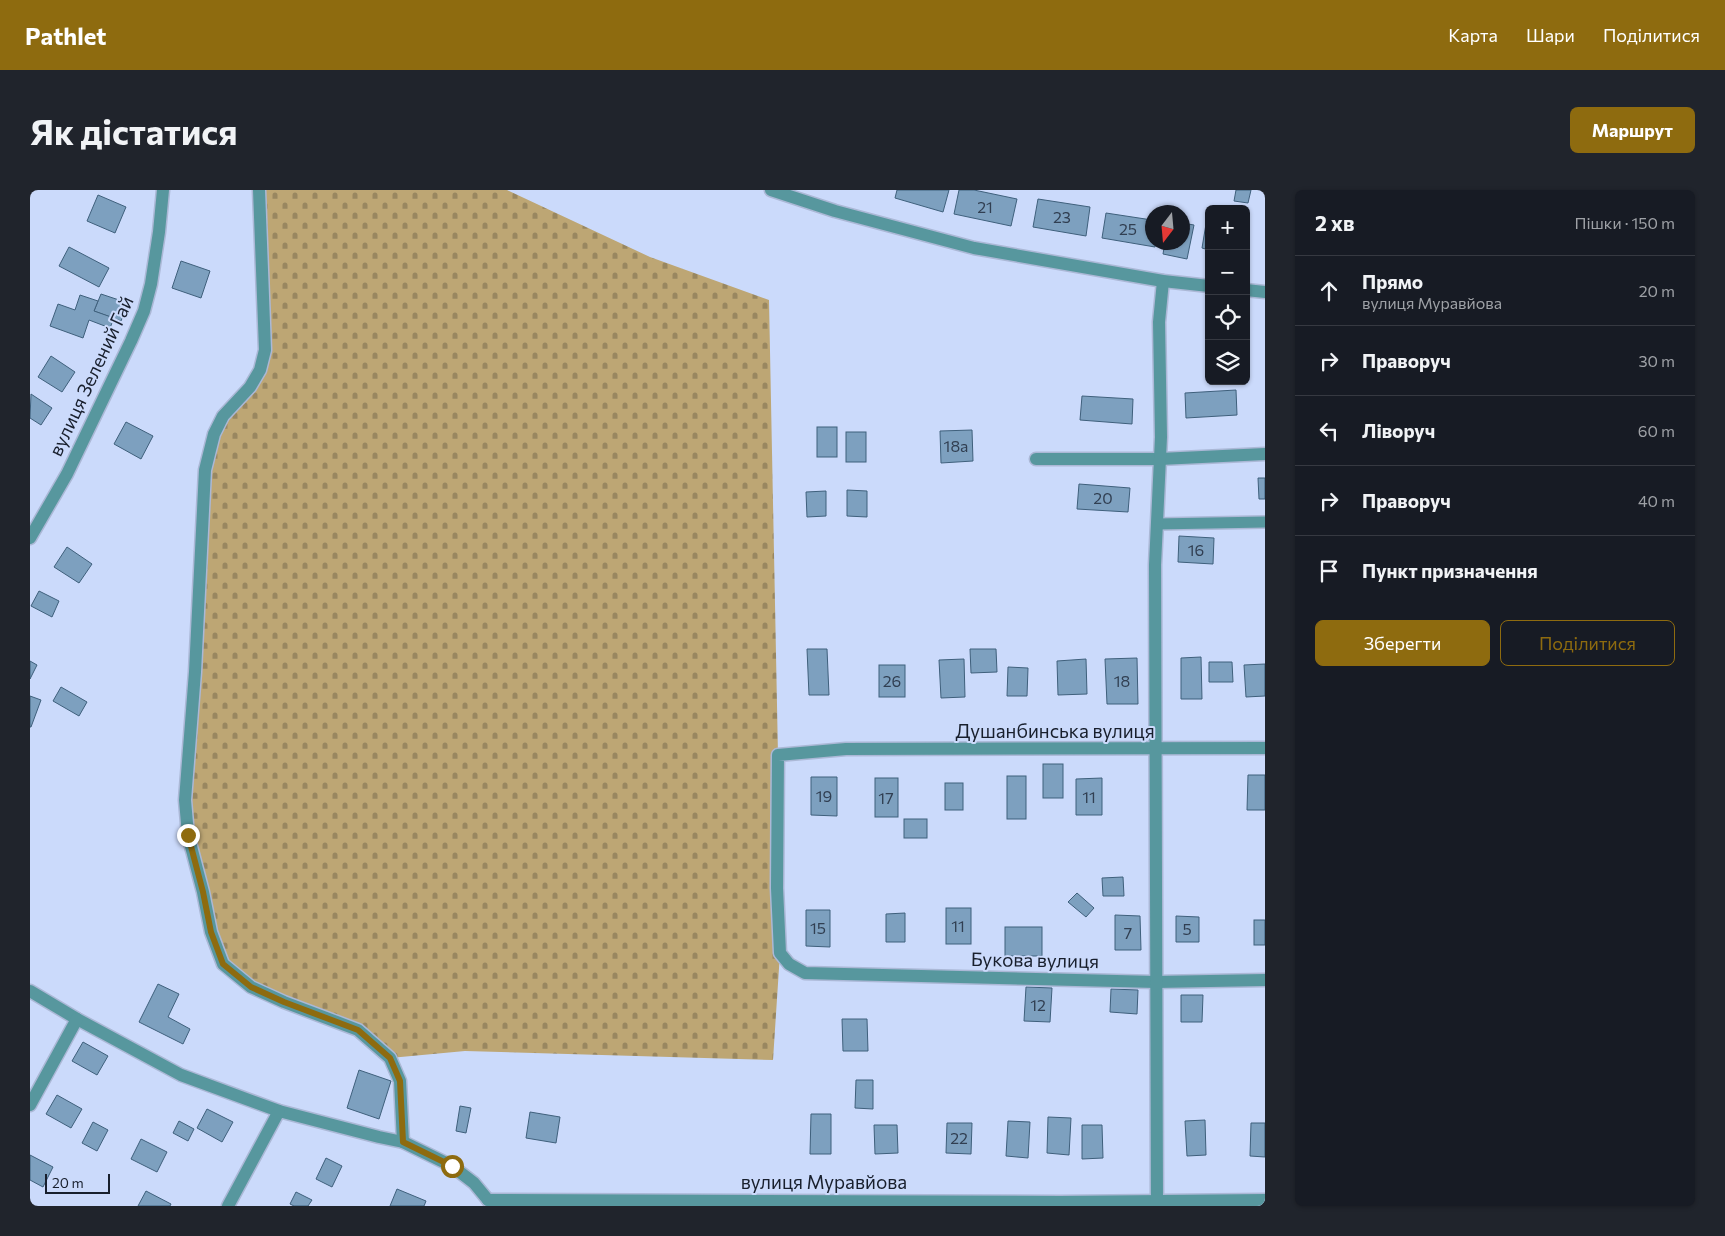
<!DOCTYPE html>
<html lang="uk">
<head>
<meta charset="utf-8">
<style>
	body { margin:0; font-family:Commissioner,sans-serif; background:#20242c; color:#f1f3f6 }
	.controls { position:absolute; right:15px; top:15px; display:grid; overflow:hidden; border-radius:8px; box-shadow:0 1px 4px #0004 }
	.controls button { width:45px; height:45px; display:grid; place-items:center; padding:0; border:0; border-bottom:1px solid #363941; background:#171b24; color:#f1f3f6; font:25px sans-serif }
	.compass { position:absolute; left:1115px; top:15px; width:45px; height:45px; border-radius:50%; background:#171b24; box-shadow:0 1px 4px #0004; rotate:196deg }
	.scale { position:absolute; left:15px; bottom:12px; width:65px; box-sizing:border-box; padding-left:5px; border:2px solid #181f2d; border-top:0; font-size:14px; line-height:18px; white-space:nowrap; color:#181f2d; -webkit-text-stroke:4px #cbdafb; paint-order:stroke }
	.stop { position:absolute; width:15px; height:15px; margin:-11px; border:4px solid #8e6b0f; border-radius:50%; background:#fff }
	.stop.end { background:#8e6b0f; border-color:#fff; box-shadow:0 1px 5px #0008 }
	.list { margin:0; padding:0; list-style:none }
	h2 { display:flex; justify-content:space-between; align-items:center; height:65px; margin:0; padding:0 20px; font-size:21px }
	h2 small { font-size:16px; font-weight:400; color:#9ea1a6 }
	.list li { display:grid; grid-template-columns:32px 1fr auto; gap:15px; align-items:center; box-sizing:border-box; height:70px; padding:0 20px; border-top:1px solid #363941 }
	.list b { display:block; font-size:19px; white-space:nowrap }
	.list p { margin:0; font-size:16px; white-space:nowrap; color:#9ea1a6 }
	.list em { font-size:16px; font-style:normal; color:#9ea1a6 }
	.actions { display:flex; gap:10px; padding:15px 20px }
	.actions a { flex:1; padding:11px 0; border:1px solid #8e6b0f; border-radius:8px; text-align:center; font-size:18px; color:#8e6b0f }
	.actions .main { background:#8e6b0f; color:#fff }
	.icon { flex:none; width:28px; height:28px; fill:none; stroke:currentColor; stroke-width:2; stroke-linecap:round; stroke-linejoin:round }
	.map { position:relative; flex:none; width:1235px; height:1016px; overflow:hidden; border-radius:8px }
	header { display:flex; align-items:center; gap:30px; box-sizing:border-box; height:70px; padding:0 25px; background:#8e6b0f; color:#fff }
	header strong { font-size:24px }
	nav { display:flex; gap:28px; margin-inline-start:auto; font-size:18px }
	.intro { display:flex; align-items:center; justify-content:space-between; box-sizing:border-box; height:120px; padding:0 30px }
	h1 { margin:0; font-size:35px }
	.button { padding:12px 22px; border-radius:8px; background:#8e6b0f; color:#fff; font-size:18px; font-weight:700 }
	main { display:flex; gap:30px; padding:0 30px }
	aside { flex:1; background:#171b24; border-radius:8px; box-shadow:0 1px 4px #0004 }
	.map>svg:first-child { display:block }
</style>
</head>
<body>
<header>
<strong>Pathlet</strong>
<nav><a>Карта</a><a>Шари</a><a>Поділитися</a></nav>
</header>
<div class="intro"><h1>Як дістатися</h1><a class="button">Маршрут</a></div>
<main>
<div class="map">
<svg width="1235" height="1016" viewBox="0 0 1235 1016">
	<defs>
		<pattern id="cemetery-stones" width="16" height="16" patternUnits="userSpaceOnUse" patternTransform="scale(1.25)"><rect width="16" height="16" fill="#bda674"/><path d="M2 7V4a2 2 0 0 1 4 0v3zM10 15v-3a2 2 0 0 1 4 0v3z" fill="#998760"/></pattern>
	</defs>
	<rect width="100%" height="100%" fill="#cbdafb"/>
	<polygon fill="url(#cemetery-stones)" points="229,0 477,0 620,67 739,110 748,565 750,763 743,870 435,861 360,868 327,840 254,812 193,774 155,610 184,244 220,197 235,137"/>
	<g fill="#7da0bf" stroke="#3f607c">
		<polygon points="867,0 919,0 913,22 865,8"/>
		<polygon points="929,0 944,0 987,9 981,36 924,24"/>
		<polygon points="1206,0 1221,0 1218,13 1204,11"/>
		<polygon points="68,5 96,17 85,43 57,31"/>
		<polygon points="1008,9 1060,17 1056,46 1003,37"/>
		<polygon points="1076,23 1122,30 1122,52 1126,52 1125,57 1072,48"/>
		<polygon points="1152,33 1164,35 1157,69 1133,64 1135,52 1152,52"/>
		<polygon points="1176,34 1179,34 1179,60 1172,58"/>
		<polygon points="39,57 79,78 69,97 29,76"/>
		<polygon points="151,71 180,81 171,108 142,98"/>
		<polygon points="71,104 98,113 91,131 64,121"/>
		<polygon points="50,105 68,111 64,121 84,128 80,138 59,130 53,148 20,136 28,114 45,120"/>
		<polygon points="21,166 45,182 32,202 8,187"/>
		<polygon points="1206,200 1207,225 1156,228 1155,203"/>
		<polygon points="1,204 22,218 11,235 0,228"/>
		<polygon points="1052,206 1103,209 1102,234 1050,230"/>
		<polygon points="96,232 123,246 111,269 84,254"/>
		<rect x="787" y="237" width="20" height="30"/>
		<polygon points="942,240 943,271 911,273 910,241"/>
		<rect x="816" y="242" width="20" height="30"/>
		<polygon points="1228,288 1235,288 1235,309 1229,309"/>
		<polygon points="1049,294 1100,298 1098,322 1047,319"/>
		<polygon points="817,300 837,301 837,327 817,326"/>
		<polygon points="796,301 796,326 777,327 776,302"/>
		<polygon points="1149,346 1184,348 1183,374 1148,372"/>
		<polygon points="37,357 62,374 49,393 24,377"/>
		<polygon points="9,401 29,411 22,427 1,416"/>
		<polygon points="777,459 797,459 799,505 779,505"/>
		<polygon points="940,459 966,459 967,482 941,483"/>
		<polygon points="1171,467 1172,509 1151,509 1151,468"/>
		<polygon points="1107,468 1108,514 1077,514 1075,469"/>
		<polygon points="934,469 935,507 911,508 909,470"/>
		<polygon points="1056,469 1057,504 1028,505 1027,471"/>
		<polygon points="0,471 7,475 0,489"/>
		<polygon points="1179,472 1202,472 1203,492 1179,492"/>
		<polygon points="1235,474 1235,506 1216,507 1214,475"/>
		<rect x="849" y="475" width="26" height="32"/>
		<polygon points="978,477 998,478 997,506 977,506"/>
		<polygon points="31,497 57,512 49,526 23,511"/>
		<polygon points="0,506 11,510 1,537 0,537"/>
		<rect x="1013" y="574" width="20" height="34"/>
		<polygon points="1218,585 1235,585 1235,620 1217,620"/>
		<rect x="977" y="586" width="19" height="43"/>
		<polygon points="781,587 807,587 807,626 781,625"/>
		<rect x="845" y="588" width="23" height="39"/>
		<polygon points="1072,588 1072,625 1046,625 1046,589"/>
		<rect x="915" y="593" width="18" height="27"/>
		<rect x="874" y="629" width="23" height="19"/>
		<polygon points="1093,687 1094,706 1073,706 1072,688"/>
		<polygon points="1047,703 1064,718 1056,727 1038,712"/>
		<rect x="916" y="718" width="25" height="36"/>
		<polygon points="776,720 800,720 800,757 776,756"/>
		<polygon points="875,723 875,752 856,752 856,724"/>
		<polygon points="1085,725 1110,726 1111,760 1085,760"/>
		<polygon points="1146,726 1169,727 1169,752 1146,752"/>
		<rect x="1224" y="730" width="11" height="25"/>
		<rect x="975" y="737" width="37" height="29"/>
		<polygon points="128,794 149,804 138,827 160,839 153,854 109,832"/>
		<polygon points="996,797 1022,798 1020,832 994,831"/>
		<polygon points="1081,799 1108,800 1107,824 1080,822"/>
		<polygon points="1151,805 1173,805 1172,832 1151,832"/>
		<polygon points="812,829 837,829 838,861 813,861"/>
		<polygon points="53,852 78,866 67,885 42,871"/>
		<polygon points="329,880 361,891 349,929 317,918"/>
		<polygon points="826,890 843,890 843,919 825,918"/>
		<polygon points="27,905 52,919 41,938 16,924"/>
		<polygon points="430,916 441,918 436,943 426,941"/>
		<polygon points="177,919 203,932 192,952 167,938"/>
		<polygon points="500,922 530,927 526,953 496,948"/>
		<polygon points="781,924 801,924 801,964 780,964"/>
		<polygon points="1018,927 1041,928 1039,965 1017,963"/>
		<polygon points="1175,930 1176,965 1157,966 1155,931"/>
		<polygon points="149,931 164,939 158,951 143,943"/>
		<polygon points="978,931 1000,932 998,968 976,966"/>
		<polygon points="63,932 78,940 67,961 52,953"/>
		<polygon points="917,933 942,933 941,964 916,963"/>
		<polygon points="1221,933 1235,933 1235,967 1220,966"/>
		<polygon points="844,935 867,935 868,963 845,964"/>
		<polygon points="1052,935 1072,935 1073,968 1052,969"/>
		<polygon points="111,949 137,962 127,982 101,969"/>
		<polygon points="0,965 23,977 13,997 0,990"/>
		<polygon points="296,968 312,976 302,997 286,989"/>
		<polygon points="367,999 396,1011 394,1016 360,1016"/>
		<polygon points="116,1001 141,1014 140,1016 108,1016"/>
		<polygon points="266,1002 282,1010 278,1016 264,1016 260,1014"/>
	</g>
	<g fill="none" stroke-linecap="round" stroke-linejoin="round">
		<defs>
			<polyline id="lane" points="1127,334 1235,332"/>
			<g id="street">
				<polyline points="229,0 235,160 230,180 220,197 193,226 184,244 175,280 165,482 155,610 158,645 173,702 181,742 193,774 221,797 254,812 328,840 360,868 370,891 373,952"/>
				<polyline points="741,0 805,21 944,58 1133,91 1179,96"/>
				<polyline points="1216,100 1235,102"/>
				<polyline points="1006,269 1130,269 1235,264"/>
				<polyline points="0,348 37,284 101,151 114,121 121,94 129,42 133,0"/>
				<polyline points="1235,558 816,559 748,565 747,698 750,763 759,774 775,783 1126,792 1235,790"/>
				<polyline points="0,801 47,829 151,885 249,921 349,947 373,952 422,976 444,993 458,1010"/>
				<polyline points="0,915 47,829"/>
				<polyline points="458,1010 1030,1012 1235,1010"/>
				<polyline points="198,1016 249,921"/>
				<polyline points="1127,1016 1125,375 1131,247 1129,132 1133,91"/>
			</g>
		</defs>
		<use href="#lane" stroke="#abb8d6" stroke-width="14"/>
		<use href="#street" stroke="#abb8d6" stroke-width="15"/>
		<use href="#lane" stroke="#57979e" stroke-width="11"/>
		<use href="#street" stroke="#57979e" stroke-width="12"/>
	</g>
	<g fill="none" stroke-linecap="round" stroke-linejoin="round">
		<polyline stroke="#8e6b0f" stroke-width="6" points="158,645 173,702 181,742 193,774 221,797 254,812 328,840 360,868 370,891 373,952 422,976"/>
	</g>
	<g text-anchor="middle" stroke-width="4" stroke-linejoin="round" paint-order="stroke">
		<g font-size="16" fill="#313f52">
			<text x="955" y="23">21</text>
			<text x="1032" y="33">23</text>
			<text x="1098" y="45">25</text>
			<text x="926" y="262">18а</text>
			<text x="1073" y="314">20</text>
			<text x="1166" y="366">16</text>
			<text x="862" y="497">26</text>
			<text x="1092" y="497">18</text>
			<text x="794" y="612">19</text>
			<text x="1059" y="613">11</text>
			<text x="856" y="614">17</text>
			<text x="928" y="742">11</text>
			<text x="788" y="744">15</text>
			<text x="1157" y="745">5</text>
			<text x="1098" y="749">7</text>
			<text x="1008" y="821">12</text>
			<text x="929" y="954">22</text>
		</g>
		<g font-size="19" fill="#181f2d" stroke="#cbdafb">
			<text transform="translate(61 186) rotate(-65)" y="7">вулиця Зелений Гай</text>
			<text x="1025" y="548">Душанбинська вулиця</text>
			<text transform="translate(1005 770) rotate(1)" y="7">Букова вулиця</text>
			<text x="794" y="999">вулиця Муравйова</text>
		</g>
	</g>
</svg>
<div class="controls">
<button>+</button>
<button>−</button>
<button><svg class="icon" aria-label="locate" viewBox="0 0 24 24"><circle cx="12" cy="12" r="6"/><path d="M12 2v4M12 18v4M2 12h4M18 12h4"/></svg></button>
<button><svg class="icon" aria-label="layers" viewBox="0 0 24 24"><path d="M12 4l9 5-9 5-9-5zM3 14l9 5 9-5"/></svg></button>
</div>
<svg class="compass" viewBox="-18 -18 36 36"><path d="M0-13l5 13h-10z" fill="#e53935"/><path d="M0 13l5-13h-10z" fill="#9ea1a6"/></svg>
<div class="scale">20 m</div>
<div class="stop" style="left:422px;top:976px"></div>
<div class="stop end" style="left:158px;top:645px"></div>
</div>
<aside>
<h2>2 хв<small>Пішки · 150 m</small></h2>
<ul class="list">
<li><svg class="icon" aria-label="ahead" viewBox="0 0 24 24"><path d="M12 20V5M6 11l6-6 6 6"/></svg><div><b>Прямо</b><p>вулиця Муравйова</p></div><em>20 m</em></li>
<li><svg class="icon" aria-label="right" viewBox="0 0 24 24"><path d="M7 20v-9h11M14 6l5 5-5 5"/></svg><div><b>Праворуч</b></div><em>30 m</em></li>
<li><svg class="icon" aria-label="left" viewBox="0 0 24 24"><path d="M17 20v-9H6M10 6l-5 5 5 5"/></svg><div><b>Ліворуч</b></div><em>60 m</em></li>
<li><svg class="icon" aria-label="right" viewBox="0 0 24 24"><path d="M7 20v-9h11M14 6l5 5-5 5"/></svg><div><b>Праворуч</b></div><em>40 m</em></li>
<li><svg class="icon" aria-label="arrive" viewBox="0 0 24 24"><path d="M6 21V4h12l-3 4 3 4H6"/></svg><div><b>Пункт призначення</b></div></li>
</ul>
<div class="actions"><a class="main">Зберегти</a><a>Поділитися</a></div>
</aside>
</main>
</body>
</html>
